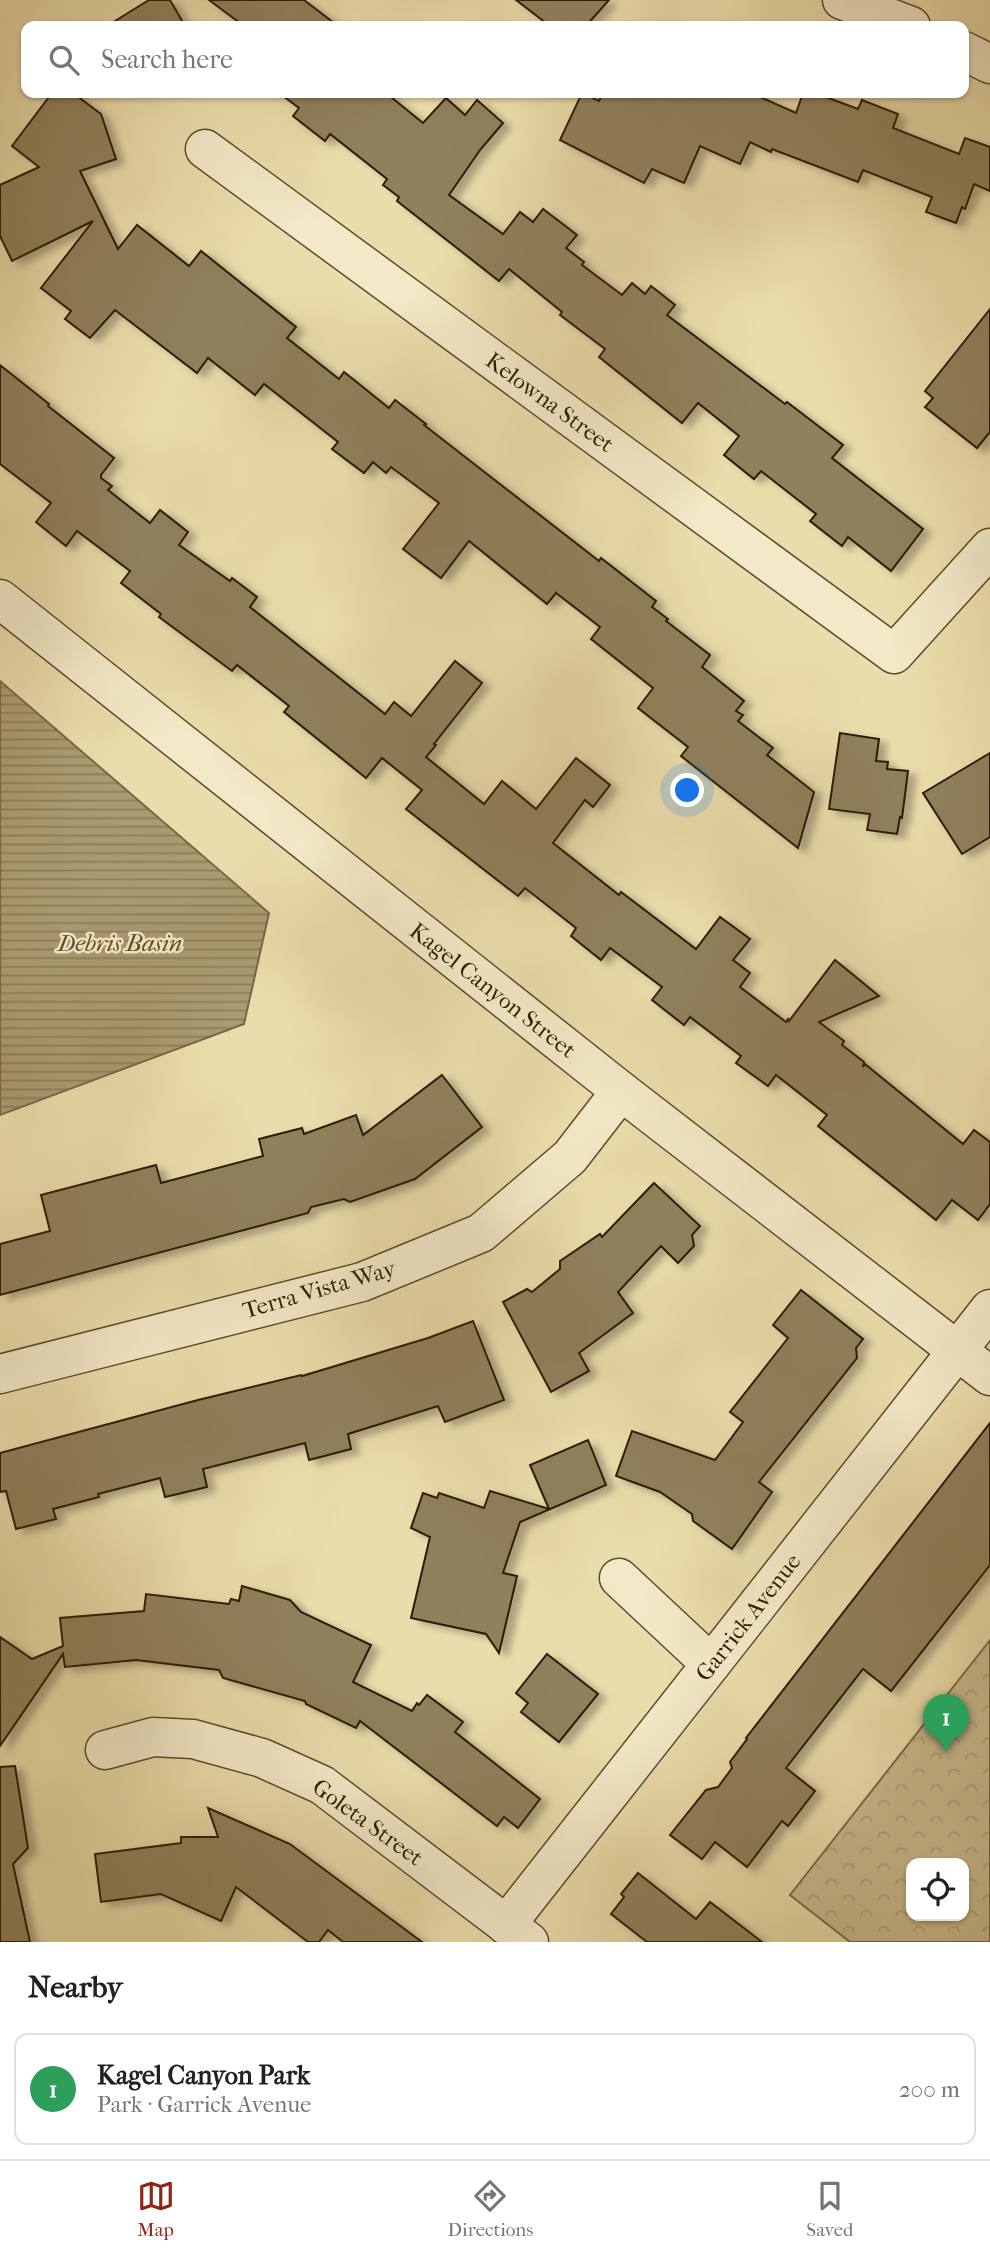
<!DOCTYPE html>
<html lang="en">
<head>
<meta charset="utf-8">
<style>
	body { margin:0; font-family:"IM FELL French Canon",serif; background:#f6f6f6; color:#202124 }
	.controls { position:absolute; right:21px; bottom:21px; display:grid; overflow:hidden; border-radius:14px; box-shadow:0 2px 5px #0004 }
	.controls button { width:63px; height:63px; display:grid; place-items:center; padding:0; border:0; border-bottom:2px solid #e0e0e0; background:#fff; color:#202124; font:35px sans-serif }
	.you { position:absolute; left:688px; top:791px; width:24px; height:24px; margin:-18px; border:5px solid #fff; border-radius:50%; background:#1a73e8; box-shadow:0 0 0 10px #1a73e833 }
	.badge { display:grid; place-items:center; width:46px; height:46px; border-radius:50%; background:#8f2418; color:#fff; font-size:23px; font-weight:700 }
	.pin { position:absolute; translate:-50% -58px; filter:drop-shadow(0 2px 4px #0008) }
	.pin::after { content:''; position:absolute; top:37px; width:24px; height:21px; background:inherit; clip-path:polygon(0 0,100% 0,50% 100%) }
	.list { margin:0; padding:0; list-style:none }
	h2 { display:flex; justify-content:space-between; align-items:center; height:91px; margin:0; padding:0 28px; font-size:30px }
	h2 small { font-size:23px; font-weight:400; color:#757577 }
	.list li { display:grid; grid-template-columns:46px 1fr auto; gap:21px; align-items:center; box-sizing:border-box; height:112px; margin:0 14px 14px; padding:0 14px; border:2px solid #e0e0e0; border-radius:14px }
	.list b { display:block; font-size:26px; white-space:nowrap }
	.list p { margin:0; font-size:23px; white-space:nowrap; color:#757577 }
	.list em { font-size:23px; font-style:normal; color:#757577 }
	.icon { flex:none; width:38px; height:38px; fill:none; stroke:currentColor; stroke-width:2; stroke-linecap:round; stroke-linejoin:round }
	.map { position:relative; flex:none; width:990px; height:1942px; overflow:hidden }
	.search { position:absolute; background:#fff; box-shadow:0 2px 5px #0004; left:21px; right:21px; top:21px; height:77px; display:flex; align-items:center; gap:18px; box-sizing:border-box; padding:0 24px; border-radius:14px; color:#757577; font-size:26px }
	.sheet { height:217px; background:#fff }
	nav { display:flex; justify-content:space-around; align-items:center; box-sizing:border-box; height:98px; border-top:2px solid #e0e0e0; background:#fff; font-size:19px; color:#757577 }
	nav a { display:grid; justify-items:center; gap:4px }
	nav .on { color:#8f2418 }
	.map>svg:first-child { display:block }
</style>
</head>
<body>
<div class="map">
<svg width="990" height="1942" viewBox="0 0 990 1942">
	<defs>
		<pattern id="park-crowns" width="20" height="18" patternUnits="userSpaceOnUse" patternTransform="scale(1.75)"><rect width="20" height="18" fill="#cbbc8f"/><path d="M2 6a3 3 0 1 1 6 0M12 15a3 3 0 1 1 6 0" fill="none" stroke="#afa17a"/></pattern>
		<pattern id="water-rules" width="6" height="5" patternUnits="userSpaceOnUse" patternTransform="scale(1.75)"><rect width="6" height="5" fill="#ab9b72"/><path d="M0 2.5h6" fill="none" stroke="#8c7e5b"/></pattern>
		<filter id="shadow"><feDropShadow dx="8" dy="4.5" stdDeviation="3.5" flood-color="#0004"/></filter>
	</defs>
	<rect width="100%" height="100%" fill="#ebddab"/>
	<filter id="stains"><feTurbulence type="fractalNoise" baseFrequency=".00286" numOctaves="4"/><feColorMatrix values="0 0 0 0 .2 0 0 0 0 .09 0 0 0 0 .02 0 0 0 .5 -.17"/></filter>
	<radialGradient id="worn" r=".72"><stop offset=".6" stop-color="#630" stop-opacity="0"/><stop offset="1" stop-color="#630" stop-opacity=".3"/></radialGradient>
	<path fill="url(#park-crowns)" stroke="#7c6c4a" stroke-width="2" fill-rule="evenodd" d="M990 1640V1942H850L790 1895ZM911 1863H964V1916H911Z"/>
	<polygon fill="url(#water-rules)" stroke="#796846" stroke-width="2" points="0,681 269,913 244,1024 0,1115"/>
	<g fill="#90805b" stroke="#2e1b04" stroke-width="2" filter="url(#shadow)">
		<polygon points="149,0 170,0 185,26 107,26"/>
		<polygon points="209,0 304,0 338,26 244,26"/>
		<polygon points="516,0 609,0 586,26 550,26"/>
		<polygon points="52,93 73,93 101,114 116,159 80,171 118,249 137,225 189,266 201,251 296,327 287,338 339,379 344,372 389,408 395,400 426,424 424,425 599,561 601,558 656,601 652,607 668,619 666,621 710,655 702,667 744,701 736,711 743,715 738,721 773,748 767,755 814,792 798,848 681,756 688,747 638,708 653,688 591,639 600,627 556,593 547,604 469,541 441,578 403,549 439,503 391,467 386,473 373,462 364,473 332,449 338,442 264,384 255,395 208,358 197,373 115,310 90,338 65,319 71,311 41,288 93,221 12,261 0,236 0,185 39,167 12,146"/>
		<polygon points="279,93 386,93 423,123 446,98 465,115 477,100 503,123 480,150 449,195 503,234 520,212 533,222 543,209 577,235 566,248 584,262 582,265 622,295 632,283 645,294 651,286 675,305 667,315 785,404 787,402 843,445 832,458 923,529 891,571 848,537 842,546 810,521 816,514 761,471 754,479 724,455 739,436 698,403 682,423 599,357 605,349 560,315 562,312 509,269 499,281 397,201 399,197 383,185 387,179 330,134 325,141 293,116 299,108"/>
		<polygon points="582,93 599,101 603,93 751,93 796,113 803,93 815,93 858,109 862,100 898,114 893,128 959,154 965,138 990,147 990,191 974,184 965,209 962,207 956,223 926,212 932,197 863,170 858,182 772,149 771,152 750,142 740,164 700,146 684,183 652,169 644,183 560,140"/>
		<polygon points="990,309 990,432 977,448 925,407 933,398 925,391"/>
		<polygon points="0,365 49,404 48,406 114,458 101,475 101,478 112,486 108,490 150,523 160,510 188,532 179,545 230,581 232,578 257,597 250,607 385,714 394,702 411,716 455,661 482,683 434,744 436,745 426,757 484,804 502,781 536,809 576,758 610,785 593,807 585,800 553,843 619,895 621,892 696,949 720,917 750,939 733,960 750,973 740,987 786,1022 788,1019 789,1021 835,960 879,996 819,1022 844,1041 842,1045 864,1062 863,1067 865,1064 963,1144 974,1130 990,1142 990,1204 978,1220 952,1200 936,1220 818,1126 827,1115 776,1075 768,1086 736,1063 741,1056 690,1017 684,1025 652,1000 662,987 610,948 601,960 571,936 576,928 525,888 518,896 406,809 422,790 382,758 366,778 284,712 289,706 237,665 232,671 159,617 161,614 121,583 130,571 77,531 66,546 36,522 51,503 0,464"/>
		<polygon points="840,733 879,739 876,761 888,762 887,769 908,771 902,818 900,817 897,834 867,830 870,814 829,809"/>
		<polygon points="990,753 990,837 962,854 923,793"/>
		<polygon points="442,1075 482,1127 415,1179 350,1202 344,1199 311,1207 308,1213 0,1295 0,1244 50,1231 41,1195 156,1165 161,1183 263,1156 259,1139 302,1128 304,1134 356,1115 363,1135"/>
		<polygon points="654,1183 700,1226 692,1235 694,1246 678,1263 661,1246 618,1292 633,1313 579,1353 589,1371 551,1392 503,1302 527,1289 532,1292 560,1269 560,1261 600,1234 602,1237"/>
		<polygon points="801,1290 863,1339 856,1348 857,1358 759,1482 772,1492 732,1549 693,1521 692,1514 660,1492 616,1476 632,1431 715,1460 743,1422 730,1412 788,1338 773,1325"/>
		<polygon points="473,1321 504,1400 445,1422 438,1406 348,1434 351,1449 309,1460 305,1443 203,1469 207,1487 165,1497 160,1478 98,1494 99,1497 53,1509 56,1519 16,1529 6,1491 0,1492 0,1453 198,1400 301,1375 302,1376 428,1338"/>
		<polygon points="990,1423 990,1565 891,1691 863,1669 786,1768 815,1791 788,1826 782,1821 747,1867 715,1842 702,1859 670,1835 706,1790 718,1787 732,1768 730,1762 747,1739 746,1738"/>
		<polygon points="588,1440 606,1485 520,1522 503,1573 517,1576 499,1653 486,1634 411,1618 430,1537 411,1528 423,1493 437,1498 439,1493 484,1508 490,1491 549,1509 530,1465"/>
		<polygon points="242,1586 290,1600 301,1612 371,1645 353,1682 412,1711 417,1703 419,1705 427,1695 463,1722 455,1732 540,1799 518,1828 504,1817 497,1826 360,1721 356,1728 306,1704 305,1701 223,1678 219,1670 136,1660 65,1667 63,1654 0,1746 0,1637 32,1659 63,1646 60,1618 144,1611 146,1594 229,1604 231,1599 239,1601"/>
		<polygon points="547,1654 598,1694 559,1742 521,1712 528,1703 516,1693"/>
		<polygon points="15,1766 28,1848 13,1864 30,1942 0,1942 0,1767"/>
		<polygon points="208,1808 290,1844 422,1942 343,1942 328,1930 319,1942 308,1942 236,1887 221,1921 161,1894 101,1902 95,1854 181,1843 181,1837 218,1837"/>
		<polygon points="638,1873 696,1919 710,1902 762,1942 647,1942 611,1914 624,1897 621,1894"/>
	</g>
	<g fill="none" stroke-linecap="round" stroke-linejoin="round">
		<defs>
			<g id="minor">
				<polyline points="842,0 911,26"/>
				<polyline points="964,51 990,64"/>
				<polyline points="205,149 894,654 990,548"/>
				<polyline points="0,599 621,1091 990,1376"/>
				<polyline points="0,1374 362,1282 481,1233 570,1157 621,1091"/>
				<polyline points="619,1578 711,1664"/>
				<polyline points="105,1750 153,1737 193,1739 262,1758 322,1785 529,1942"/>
				<polyline points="506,1925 990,1309"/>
			</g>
		</defs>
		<use href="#minor" stroke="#5d4c2e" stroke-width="41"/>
		<use href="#minor" stroke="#f2e9c8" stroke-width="38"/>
	</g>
	<g text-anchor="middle" stroke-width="5" stroke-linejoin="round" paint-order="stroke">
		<g font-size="23" fill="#2e1b04" stroke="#f2e9c8">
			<text transform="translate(550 402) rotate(36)" y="8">Kelowna Street</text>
			<text transform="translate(493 990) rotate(38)" y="8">Kagel Canyon Street</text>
			<text transform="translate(319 1289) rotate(-16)" y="8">Terra Vista Way</text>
			<text transform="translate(748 1617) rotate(-52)" y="8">Garrick Avenue</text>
			<text transform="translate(368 1822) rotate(36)" y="8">Goleta Street</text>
		</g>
		<g font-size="24" font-style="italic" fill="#604e30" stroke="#f2e9c8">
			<text x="120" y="951">Debris Basin</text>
		</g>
	</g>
	<rect width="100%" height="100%" filter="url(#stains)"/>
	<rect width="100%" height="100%" fill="url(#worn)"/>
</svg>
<div class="controls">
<button><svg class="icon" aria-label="locate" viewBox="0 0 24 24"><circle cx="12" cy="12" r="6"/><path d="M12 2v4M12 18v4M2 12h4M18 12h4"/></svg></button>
</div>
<div class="you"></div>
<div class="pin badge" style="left:946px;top:1752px;background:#2e9e5b">1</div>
<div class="search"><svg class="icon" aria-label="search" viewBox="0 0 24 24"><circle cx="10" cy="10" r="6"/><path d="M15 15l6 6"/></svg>Search here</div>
</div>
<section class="sheet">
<h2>Nearby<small></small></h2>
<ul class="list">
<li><span class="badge" style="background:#2e9e5b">1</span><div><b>Kagel Canyon Park</b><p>Park · Garrick Avenue</p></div><em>200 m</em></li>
</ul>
</section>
<nav>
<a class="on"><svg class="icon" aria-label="map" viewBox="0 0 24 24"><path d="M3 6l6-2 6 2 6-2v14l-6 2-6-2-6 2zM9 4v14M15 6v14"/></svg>Map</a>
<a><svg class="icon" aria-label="directions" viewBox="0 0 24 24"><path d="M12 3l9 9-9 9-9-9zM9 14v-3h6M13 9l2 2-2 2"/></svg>Directions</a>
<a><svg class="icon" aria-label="saved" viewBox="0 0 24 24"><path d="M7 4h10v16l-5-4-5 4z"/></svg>Saved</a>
</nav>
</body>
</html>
